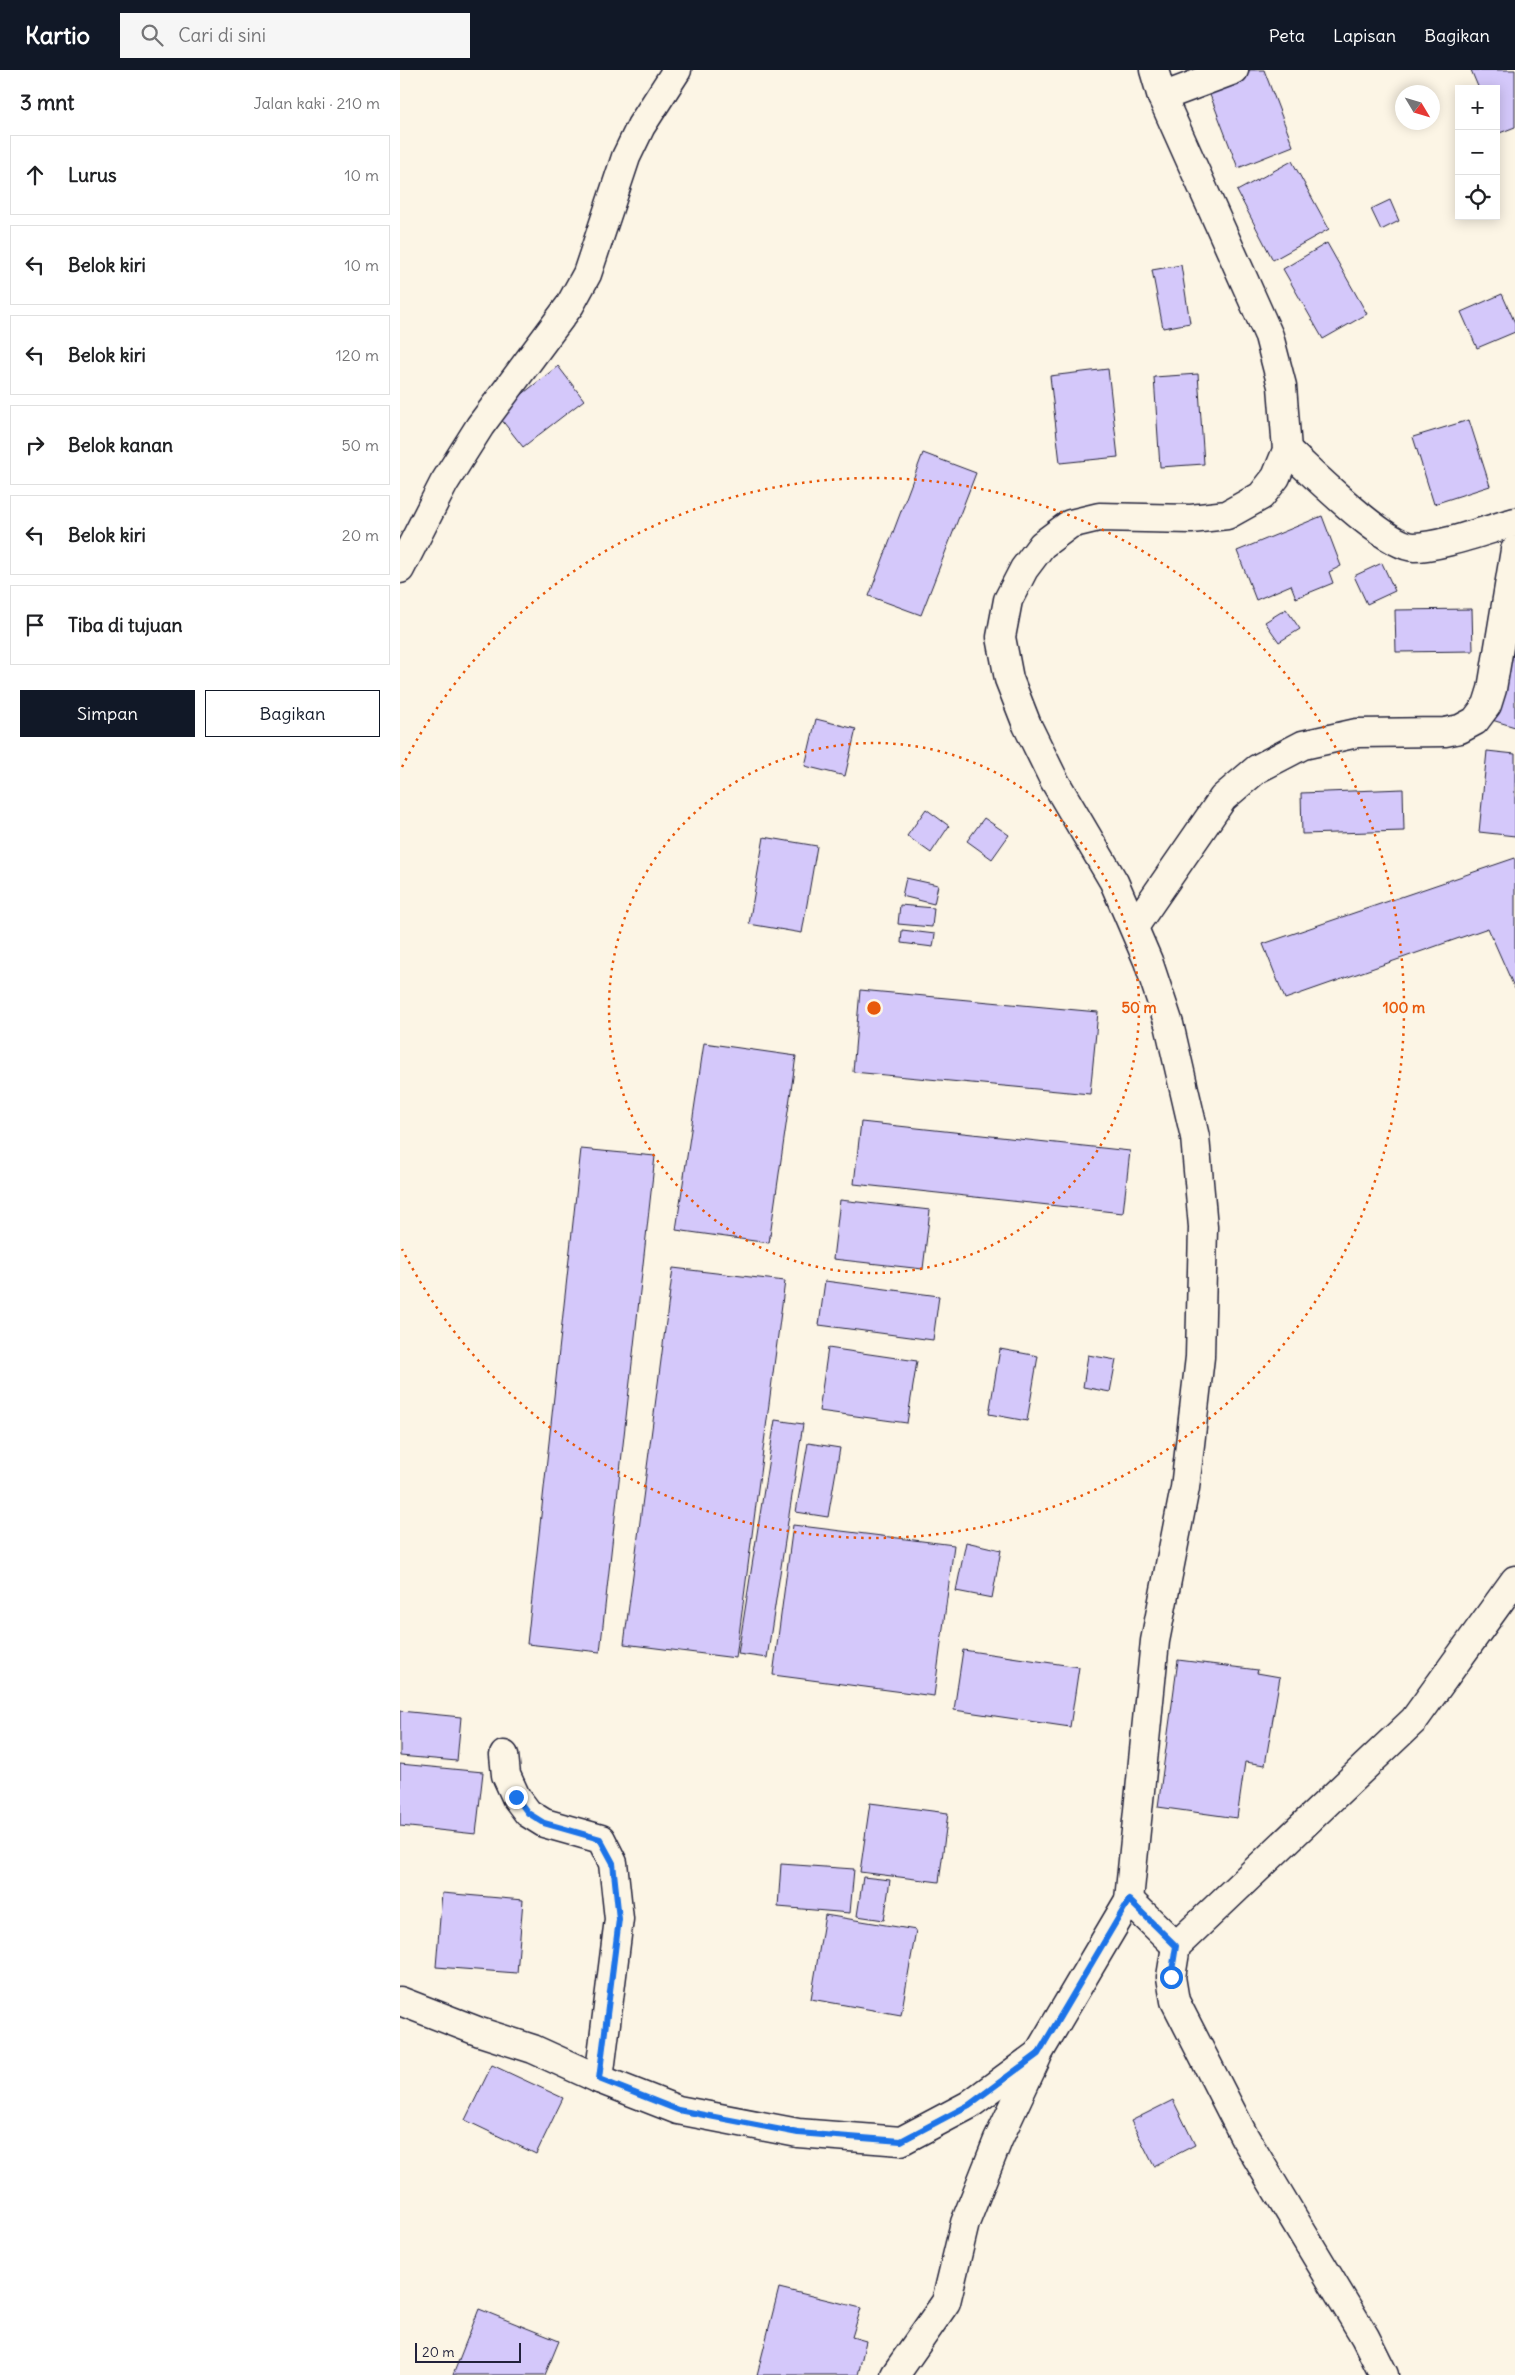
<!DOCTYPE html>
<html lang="id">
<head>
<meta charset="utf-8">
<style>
	body { margin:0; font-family:Delius,sans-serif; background:#f6f6f6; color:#202124 }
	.controls { position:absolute; right:15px; top:15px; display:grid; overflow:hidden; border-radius:0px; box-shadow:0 2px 12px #0003 }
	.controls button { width:45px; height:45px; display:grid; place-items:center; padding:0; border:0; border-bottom:1px solid #e0e0e0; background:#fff; color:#202124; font:25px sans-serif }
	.compass { position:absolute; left:995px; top:15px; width:45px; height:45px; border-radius:50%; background:#fff; box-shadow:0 2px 12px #0003; rotate:128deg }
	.scale { position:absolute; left:15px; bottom:12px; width:106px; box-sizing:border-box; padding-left:5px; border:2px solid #22223b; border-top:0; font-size:14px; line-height:18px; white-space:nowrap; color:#22223b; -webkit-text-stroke:4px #fcf5e5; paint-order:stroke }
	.stop { position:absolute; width:15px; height:15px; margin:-11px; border:4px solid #1a73e8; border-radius:50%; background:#fff }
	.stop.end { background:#1a73e8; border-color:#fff; box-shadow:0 1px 5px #0008 }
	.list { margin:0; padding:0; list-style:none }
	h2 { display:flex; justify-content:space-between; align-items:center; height:65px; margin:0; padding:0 20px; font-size:21px }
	h2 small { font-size:16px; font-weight:400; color:#757577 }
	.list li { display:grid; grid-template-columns:32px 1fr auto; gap:15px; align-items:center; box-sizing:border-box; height:80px; margin:0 10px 10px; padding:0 10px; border:1px solid #e0e0e0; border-radius:0px }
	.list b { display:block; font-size:19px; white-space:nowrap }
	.list em { font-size:16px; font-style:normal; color:#757577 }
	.actions { display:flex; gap:10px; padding:15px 20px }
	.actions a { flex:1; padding:11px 0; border:1px solid #111827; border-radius:0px; text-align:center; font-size:18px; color:#111827 }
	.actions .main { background:#111827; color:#fff }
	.icon { flex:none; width:28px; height:28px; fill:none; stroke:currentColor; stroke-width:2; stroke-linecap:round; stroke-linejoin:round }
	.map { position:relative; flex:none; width:1115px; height:2305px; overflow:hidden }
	header { display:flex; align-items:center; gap:30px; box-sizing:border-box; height:70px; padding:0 25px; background:#111827; color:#fff }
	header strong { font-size:24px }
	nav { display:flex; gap:28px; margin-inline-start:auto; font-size:18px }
	.search { width:350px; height:45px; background:#f6f6f6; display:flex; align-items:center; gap:12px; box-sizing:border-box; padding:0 18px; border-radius:0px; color:#757577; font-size:19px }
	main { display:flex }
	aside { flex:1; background:#fff }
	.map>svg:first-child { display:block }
</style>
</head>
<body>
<header>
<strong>Kartio</strong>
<div class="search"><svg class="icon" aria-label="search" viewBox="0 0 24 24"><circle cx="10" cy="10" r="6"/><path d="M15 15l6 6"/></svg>Cari di sini</div>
<nav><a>Peta</a><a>Lapisan</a><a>Bagikan</a></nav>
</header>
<main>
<aside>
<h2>3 mnt<small>Jalan kaki · 210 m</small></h2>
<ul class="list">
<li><svg class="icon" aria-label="ahead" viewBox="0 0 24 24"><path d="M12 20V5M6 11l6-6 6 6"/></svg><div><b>Lurus</b></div><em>10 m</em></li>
<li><svg class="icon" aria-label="left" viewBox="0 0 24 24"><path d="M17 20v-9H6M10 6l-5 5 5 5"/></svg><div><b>Belok kiri</b></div><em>10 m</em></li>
<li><svg class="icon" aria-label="left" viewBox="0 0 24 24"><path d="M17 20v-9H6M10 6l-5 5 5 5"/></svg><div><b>Belok kiri</b></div><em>120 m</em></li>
<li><svg class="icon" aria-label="right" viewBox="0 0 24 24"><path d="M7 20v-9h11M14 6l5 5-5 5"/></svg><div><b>Belok kanan</b></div><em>50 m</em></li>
<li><svg class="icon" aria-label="left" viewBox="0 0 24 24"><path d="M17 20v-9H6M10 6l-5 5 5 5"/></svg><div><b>Belok kiri</b></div><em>20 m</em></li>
<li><svg class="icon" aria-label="arrive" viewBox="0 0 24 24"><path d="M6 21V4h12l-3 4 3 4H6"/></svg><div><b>Tiba di tujuan</b></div></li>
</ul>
<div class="actions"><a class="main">Simpan</a><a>Bagikan</a></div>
</aside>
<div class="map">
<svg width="1115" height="2305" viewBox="0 0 1115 2305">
	<rect width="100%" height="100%" fill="#fcf5e5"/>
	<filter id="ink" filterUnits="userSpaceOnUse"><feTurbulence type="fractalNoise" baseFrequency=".02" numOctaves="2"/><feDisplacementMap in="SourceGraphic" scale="10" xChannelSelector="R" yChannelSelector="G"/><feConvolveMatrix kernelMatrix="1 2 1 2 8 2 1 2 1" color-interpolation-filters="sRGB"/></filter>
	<g filter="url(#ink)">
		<g fill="#d4c8fa" stroke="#22223b">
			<polygon points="851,0 864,0 893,76 838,98 807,17"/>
			<polygon points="1071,0 1115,0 1115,57 1097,64 1096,19 1079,19"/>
			<polygon points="892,91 929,159 873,190 837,121"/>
			<polygon points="990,130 999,151 981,160 971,139"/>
			<polygon points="927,173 967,244 923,269 883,199"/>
			<polygon points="781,195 790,253 763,258 752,200"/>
			<polygon points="1102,224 1115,253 1115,262 1077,278 1061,242"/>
			<polygon points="158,296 184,330 123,377 97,344"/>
			<polygon points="708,299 718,387 660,393 650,306"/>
			<polygon points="798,304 804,394 760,397 754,307"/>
			<polygon points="1069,350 1090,416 1034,434 1013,367"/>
			<polygon points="523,383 576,403 521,545 469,526"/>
			<polygon points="922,446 941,496 929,502 933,513 896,528 891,515 856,530 837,481"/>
			<polygon points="982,493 995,521 967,534 954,506"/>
			<polygon points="886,539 900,559 879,572 865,552"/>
			<polygon points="1072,539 1073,581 996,582 995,540"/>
			<polygon points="1115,580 1115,657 1092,650"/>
			<polygon points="416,649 456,659 445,706 405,696"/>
			<polygon points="1087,681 1115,684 1115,766 1079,762"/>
			<polygon points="1003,719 1004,761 902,764 901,723"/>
			<polygon points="526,739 549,756 531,783 507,766"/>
			<polygon points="584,748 609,765 592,789 567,771"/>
			<polygon points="364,767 417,776 402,863 349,854"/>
			<polygon points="1115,788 1115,919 1088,858 885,929 863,874"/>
			<polygon points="506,808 538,815 534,834 502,826"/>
			<polygon points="500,835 534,838 532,857 498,854"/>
			<polygon points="502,860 535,864 533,877 501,873"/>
			<polygon points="460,920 698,942 690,1024 453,1002"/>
			<polygon points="304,973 396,986 369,1173 276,1160"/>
			<polygon points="461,1052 730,1081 723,1143 454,1114"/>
			<polygon points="181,1079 255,1086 200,1582 127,1574"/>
			<polygon points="440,1130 530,1140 523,1199 433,1189"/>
			<polygon points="273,1198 385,1211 336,1588 224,1574"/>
			<polygon points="425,1211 539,1226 533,1270 419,1255"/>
			<polygon points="428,1278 517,1291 507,1353 419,1341"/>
			<polygon points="600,1279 638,1286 627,1351 589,1344"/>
			<polygon points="688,1285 716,1290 710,1322 683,1317"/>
			<polygon points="375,1350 403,1354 367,1588 338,1584"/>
			<polygon points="408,1373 440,1378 428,1447 396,1442"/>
			<polygon points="393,1455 554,1475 534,1626 373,1605"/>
			<polygon points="566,1472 601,1480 592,1528 556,1521"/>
			<polygon points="563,1580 679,1597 670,1657 554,1640"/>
			<polygon points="778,1590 858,1600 857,1603 880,1607 865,1695 845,1692 837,1748 758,1737"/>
			<polygon points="0,1641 61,1647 57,1691 0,1686"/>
			<polygon points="0,1694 83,1702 76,1764 0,1756"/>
			<polygon points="470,1733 548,1743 539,1812 460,1802"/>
			<polygon points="381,1794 454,1799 450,1843 378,1837"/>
			<polygon points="463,1807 490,1810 484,1850 457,1846"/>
			<polygon points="42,1823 123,1830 117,1903 36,1897"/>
			<polygon points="425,1845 516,1860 501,1945 411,1929"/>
			<polygon points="92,1995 163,2028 136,2084 65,2050"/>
			<polygon points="773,2030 795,2075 754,2096 731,2051"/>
			<polygon points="379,2218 461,2238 452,2267 466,2271 458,2305 357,2305"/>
			<polygon points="79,2239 159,2271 145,2305 53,2305"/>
		</g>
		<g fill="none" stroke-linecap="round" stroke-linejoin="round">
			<defs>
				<g id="minor">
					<polyline points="762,27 834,0"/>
					<path d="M887 380C912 402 984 476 1014 477 1040 477 1089 459 1115 452"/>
					<polyline points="0,499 44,413 80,356 170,235 187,204 226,87 241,56 277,0"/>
					<polyline points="734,857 823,728 857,699 903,675 957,663 1045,662 1060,659 1075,651 1087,635 1092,619 1115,480"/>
					<polyline points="104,1685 106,1705 116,1727 128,1743 144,1753 201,1769 213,1793 219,1849 199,2009"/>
					<polyline points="729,1830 755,1571 785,1418 800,1287 803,1157 795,1067 769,954 748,891 714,812 654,710 627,655 609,609 601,567 608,530 624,499 642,475 670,454 699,447 791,449 827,445 861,426 876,407 887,380 882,316 869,266 762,27 754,0"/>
					<polyline points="0,1931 80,1962 133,1979 199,2009 278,2040 398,2063 501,2071 569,2035 638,1984 729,1830 776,1876"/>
					<polyline points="495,2305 546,2232 565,2153 598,2070 637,1987"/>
					<polyline points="984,2305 965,2267 844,2066 775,1931 771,1907 776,1876 1014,1650 1115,1510"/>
				</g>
			</defs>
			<use href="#minor" stroke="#22223b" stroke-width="31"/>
			<use href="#minor" stroke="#fcf5e5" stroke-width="28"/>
		</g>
	</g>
	<g fill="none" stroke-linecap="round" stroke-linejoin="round" filter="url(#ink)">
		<polyline stroke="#1a73e8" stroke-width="6" points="116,1727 128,1743 144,1753 200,1769 213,1793 219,1849 199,2009 278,2040 398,2063 501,2071 569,2035 638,1984 729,1830 776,1876 771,1907"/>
	</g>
	<g fill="none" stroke="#e8590c" stroke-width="2.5" stroke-dasharray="2.5 5">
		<circle cx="474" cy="938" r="265"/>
		<path d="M2 697A530 530 0 1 1 2 1179"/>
	</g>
	<circle cx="474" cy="938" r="8" fill="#e8590c" stroke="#fcf5e5" stroke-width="2.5"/>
	<g font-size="15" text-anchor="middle" font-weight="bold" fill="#e8590c" stroke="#fcf5e5" stroke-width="4" stroke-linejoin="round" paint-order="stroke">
		<text x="739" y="943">50 m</text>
		<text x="1004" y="943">100 m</text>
	</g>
</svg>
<div class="controls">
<button>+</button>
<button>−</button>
<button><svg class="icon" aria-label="locate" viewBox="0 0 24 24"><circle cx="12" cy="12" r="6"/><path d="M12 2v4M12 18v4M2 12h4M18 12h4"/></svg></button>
</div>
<svg class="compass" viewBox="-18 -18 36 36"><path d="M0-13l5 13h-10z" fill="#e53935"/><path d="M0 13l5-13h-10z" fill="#757577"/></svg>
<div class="scale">20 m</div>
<div class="stop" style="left:771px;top:1907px"></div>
<div class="stop end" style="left:116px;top:1727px"></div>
</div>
</main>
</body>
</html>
